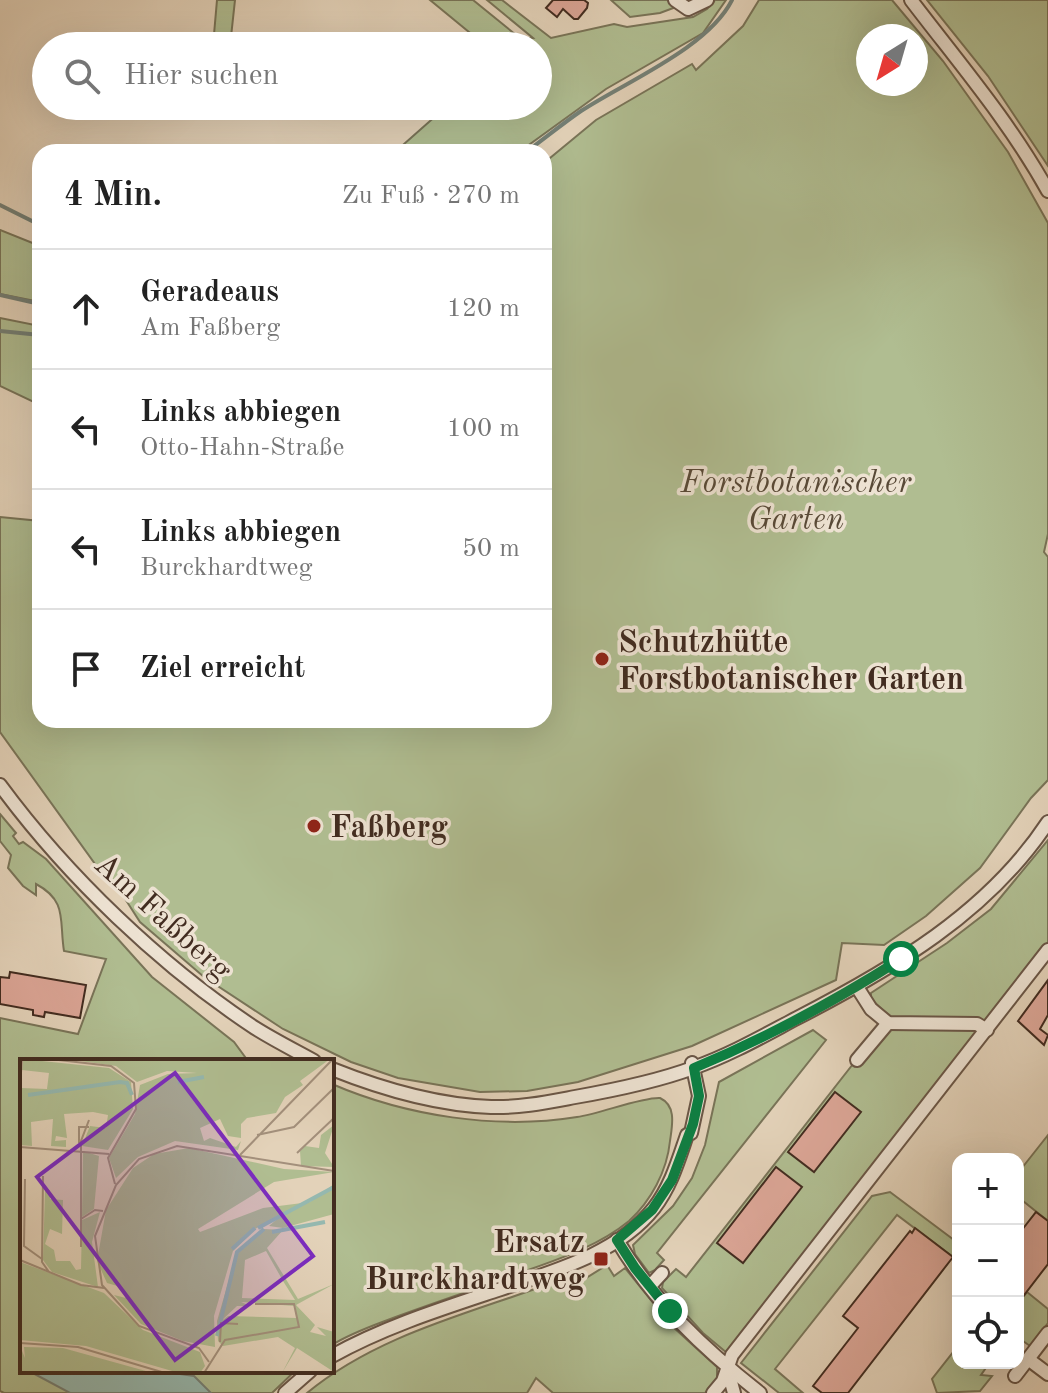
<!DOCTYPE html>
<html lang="de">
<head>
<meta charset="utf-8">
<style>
	body { margin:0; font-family:"Old Standard TT",serif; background:#f2f2f2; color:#222 }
	.controls { position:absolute; right:24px; bottom:24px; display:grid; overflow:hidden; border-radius:16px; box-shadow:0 8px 32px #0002 }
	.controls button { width:72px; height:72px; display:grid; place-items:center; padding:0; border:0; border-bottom:2px solid #e0e0e0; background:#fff; color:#222; font:40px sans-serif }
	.compass { position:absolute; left:856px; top:24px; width:72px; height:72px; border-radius:50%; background:#fff; box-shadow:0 8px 32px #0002; rotate:217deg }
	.stop { position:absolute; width:24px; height:24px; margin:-18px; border:6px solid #0b8043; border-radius:50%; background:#fff }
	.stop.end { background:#0b8043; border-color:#fff; box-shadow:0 2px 8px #0008 }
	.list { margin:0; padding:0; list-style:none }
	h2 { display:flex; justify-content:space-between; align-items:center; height:104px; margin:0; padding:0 32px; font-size:34px }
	h2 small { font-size:26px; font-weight:400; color:#767676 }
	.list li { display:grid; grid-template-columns:52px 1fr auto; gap:24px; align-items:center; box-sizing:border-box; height:120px; padding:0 32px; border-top:2px solid #e0e0e0 }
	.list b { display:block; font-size:30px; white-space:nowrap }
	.list p { margin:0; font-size:26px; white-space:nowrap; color:#767676 }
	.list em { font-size:26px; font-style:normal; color:#767676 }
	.icon { flex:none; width:44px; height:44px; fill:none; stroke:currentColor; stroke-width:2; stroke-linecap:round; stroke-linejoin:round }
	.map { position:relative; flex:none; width:1048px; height:1393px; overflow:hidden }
	.search { position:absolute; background:#fff; box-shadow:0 8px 32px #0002; left:32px; top:32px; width:520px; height:88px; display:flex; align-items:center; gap:20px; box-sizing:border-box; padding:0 28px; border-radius:44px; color:#767676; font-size:30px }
	.panel { position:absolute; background:#fff; box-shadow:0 8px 32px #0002; left:32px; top:144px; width:520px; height:584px; border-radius:24px }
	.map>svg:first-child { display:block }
</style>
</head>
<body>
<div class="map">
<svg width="1048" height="1393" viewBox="0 0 1048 1393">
	<rect width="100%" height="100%" fill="#e3d2b9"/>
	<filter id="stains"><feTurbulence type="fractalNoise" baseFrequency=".0025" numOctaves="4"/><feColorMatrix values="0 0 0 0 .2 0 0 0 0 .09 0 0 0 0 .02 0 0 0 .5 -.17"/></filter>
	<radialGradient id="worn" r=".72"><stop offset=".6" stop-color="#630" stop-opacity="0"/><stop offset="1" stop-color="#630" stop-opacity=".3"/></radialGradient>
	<g fill="#b0bd91" stroke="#797458" stroke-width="2" fill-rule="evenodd">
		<polygon points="217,0 235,0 230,46 213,46"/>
		<polygon points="430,0 473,0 521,39 533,38 487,0 502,0 551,38 614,24 627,27 693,17 707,9 715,0 726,0 703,33 606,89 519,152 395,152 447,106 538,106 538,46 486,46"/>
		<polygon points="611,0 671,0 676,7 660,13 630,17"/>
		<path d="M759 0H892L943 61 1008 152 1048 223V534L1044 552 1048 557V780L1031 798 980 868 926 916 884 945 842 943 836 980 692 1046 578 1082 527 1091 480 1092 398 1078 351 1062 283 1029 204 977 140 922 122 894 98 868 0 732V517L40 521V720H544V163L596 120 692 64 696 70 743 26ZM868 36H916V84H868Z"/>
		<polygon points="927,0 1048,0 1048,166 988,76"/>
		<polygon points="0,230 40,246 40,302 0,294"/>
		<polygon points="0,318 40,326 40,405 0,386"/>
		<path d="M0 814 16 833 13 836 19 844 23 842 46 859 152 977 234 1042 248 1061H22V1371H295L272 1393H4L0 1391V1018L78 1034 106 959 64 951C59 921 68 901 36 884V895L23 886 8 868 11 855 0 841Z"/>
		<polygon points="1048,840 1048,944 990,1019 983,1021 892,1019 871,999 871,993 947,943 991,909"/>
		<polygon points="891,1028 975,1030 977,1033 727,1353 703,1333 662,1288 663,1282 676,1269 686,1277 853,1064 860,1065"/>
		<polygon points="813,1030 826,1040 657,1253 664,1260 655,1270 649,1273 635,1254 633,1245 673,1206 692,1178 705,1145 719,1082"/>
		<path d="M332 1084C406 1116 497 1130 577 1117 600 1114 641 1097 660 1098 677 1106 672 1126 670 1141 667 1171 651 1201 629 1221 601 1244 565 1257 531 1269 485 1286 439 1301 393 1318 372 1326 351 1333 332 1345Z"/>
		<polygon points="1048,1135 1048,1221 1018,1197 1018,1173"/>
		<polygon points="890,1192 958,1243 958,1261 897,1215 775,1369 803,1393 779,1393 741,1363 872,1196"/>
		<path d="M607 1265 614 1276 625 1268 672 1326 717 1367V1378L705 1393H553L536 1378 527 1393H307C381 1332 477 1312 565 1278L570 1288Z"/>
		<polygon points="1027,1292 1048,1309 1048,1323 1030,1346 1023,1341 1018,1347 1018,1303"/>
		<polygon points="958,1346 958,1363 1006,1363 999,1366 988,1365 981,1375 992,1376 980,1391 937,1393 932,1379"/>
	</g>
	<polygon fill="#95b8af" stroke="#748076" stroke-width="2" points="29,1371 159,1371 194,1376 211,1393 70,1393"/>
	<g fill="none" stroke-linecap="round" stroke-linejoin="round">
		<g stroke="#748076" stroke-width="4">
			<path d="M526 152C544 139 562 124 581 111 625 82 708 48 732 0"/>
			<polyline points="0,205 40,225"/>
			<polyline points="0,295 40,304"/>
			<polyline points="0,331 40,335"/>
		</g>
	</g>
	<g fill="#dca697" stroke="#422c20" stroke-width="2">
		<polygon points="553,0 584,0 588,3 587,8 578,19 574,19 563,9 557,17 546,8"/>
		<polygon points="10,972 86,985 80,1018 45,1012 44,1017 33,1015 33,1010 0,1004 0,977 9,978"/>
		<polygon points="1048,980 1048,1015 1040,1029 1048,1035 1044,1045 1018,1021"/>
		<polygon points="835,1092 861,1112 814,1172 788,1152"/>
		<polygon points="776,1167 802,1187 743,1263 717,1243"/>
		<polygon points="1036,1212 1048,1221 1048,1264 1018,1303 1018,1235"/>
		<polygon points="915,1228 953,1257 848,1393 822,1393 813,1386 858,1328 843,1316 910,1231 912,1233"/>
	</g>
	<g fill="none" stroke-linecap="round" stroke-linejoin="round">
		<defs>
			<g id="minor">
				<polyline points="675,0 688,9 707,0"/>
				<path d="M911 0C959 63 1009 121 1048 191"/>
				<path d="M0 785C67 876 161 966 255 1028 274 1040 294 1050 314 1061"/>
				<polyline points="857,987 871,1009 888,1023 977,1024 987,1030"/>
				<polyline points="857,1060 888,1023"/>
				<path d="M332 1069C382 1089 436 1105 491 1107 519 1108 548 1102 575 1097 615 1090 655 1082 693 1068 730 1055 763 1036 797 1018 892 969 988 913 1048 822"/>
				<path d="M617 1240C653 1301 705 1350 760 1393"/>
				<polyline points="650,1286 662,1273"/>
				<path d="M332 1356C384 1327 441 1309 498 1290 551 1272 618 1254 654 1208 671 1186 678 1161 687 1135L691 1133 699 1096 692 1063"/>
				<polyline points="1028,1359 1048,1374"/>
				<polyline points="727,1367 734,1393"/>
				<polyline points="1015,1376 1048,1333"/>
				<polyline points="285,1393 310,1371"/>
				<polyline points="713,1393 723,1381 732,1355 1048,950"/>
			</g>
		</defs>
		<use href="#minor" stroke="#6a5646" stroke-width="16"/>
		<use href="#minor" stroke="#ede2d2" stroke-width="12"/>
	</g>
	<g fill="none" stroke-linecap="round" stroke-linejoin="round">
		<path stroke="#0b8043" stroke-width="10" d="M670 1311 635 1268 617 1240 652 1210 672 1180 693 1124 699 1096 694 1068C766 1038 835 1001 901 959"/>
	</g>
	<g fill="#8f2418" stroke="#ede2d2" stroke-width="3">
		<circle cx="602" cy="659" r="8"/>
		<circle cx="314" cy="826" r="8"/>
		<rect x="593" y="1251" width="16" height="16" rx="4"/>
	</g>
	<g text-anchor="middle" stroke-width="7" stroke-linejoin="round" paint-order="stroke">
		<g font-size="32" font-style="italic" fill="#584937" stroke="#ede2d2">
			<text x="796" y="492">Forstbotanischer<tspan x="796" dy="37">Garten</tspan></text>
		</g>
		<g font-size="32" font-weight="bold" fill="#422c20" stroke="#ede2d2" text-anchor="start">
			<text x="618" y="652">Schutzhütte<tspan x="618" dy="37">Forstbotanischer Garten</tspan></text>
			<text x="330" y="837">Faßberg</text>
			<text x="585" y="1252" text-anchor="end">Ersatz<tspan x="585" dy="37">Burckhardtweg</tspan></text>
		</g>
		<g font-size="32" fill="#422c20" stroke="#ede2d2">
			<text transform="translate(164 916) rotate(42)" y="11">Am Faßberg</text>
		</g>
	</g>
	<g transform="translate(20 1059)">
		<rect width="314" height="314" fill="#e3d2b9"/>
		<path d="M3 0 89 9 111 23 113 50 88 91 62 87 70 67 86 69 88 56 73 53 44 55 47 79 36 77 35 82 46 81V88L31 87 33 60 11 63 12 87 0 86 1 29 27 30 29 14 2 11ZM46 0H310L280 22 283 26 265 38 256 54 227 59 221 65V79L208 77 200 60 180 69 184 82 190 79 216 88 221 82 218 91 155 82 118 98 96 119 89 99 115 55 120 26 148 15 177 14 147 12 117 23 96 7ZM314 66 305 94 314 108 281 107 280 92 285 87 299 89 301 76ZM169 89 264 110 314 113 254 123 178 170 180 173 243 149 290 143 314 125V155L263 169 249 167 263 155 235 170 213 192 194 257 195 288 163 282 121 265 94 236 106 239 101 228 87 224 77 202 86 151 113 109 134 95ZM63 92 79 97 74 150 62 158ZM25 131H30V140L43 141 42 175 30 170 25 185 34 191 36 202H50L56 211 61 210 62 161 80 153 72 183 78 228 32 213 23 201ZM244 170 263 171 247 189 278 240 314 225 276 246 295 266 290 273 306 277 297 268 314 273V313L277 289 262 314 275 289 258 278 203 287 198 282 197 262 217 193ZM246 192 263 222 275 241 222 239 225 201ZM221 243 275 247 277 259 208 257 200 263 217 247H231ZM0 203 84 234 123 271 180 293 185 307 180 314H159L66 287 0 281ZM0 287 5 299 4 288 43 289 133 314H0Z" fill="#b0bd91" fill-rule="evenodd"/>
		<path fill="none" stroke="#95b8af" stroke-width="4" d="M158 23 184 18M8 36 100 23 107 24 112 36M238 169 314 128M252 173 305 163M212 190 235 169M197 277 217 193 244 170"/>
		<path fill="none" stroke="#a3907c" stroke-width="2" d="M30 0 91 7 114 24 116 50 88 99 95 125M0 27 2 0M237 76 274 68 314 29M59 84V68H69M0 88 89 95M277 94 314 59M220 96 313 0M23 117 22 203 29 213M5 120 4 187 22 200M61 160 75 151 83 152M61 188V82L69 61M0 201 61 226 84 229M200 283 201 264 218 265M0 284 58 288 145 314M189 303 179 289 119 267 82 226 75 177 96 126 119 100 157 87 314 112M184 314 205 281 279 268 274 245H235"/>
		<path fill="#7b2cbf" fill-opacity="0.15" stroke="#7b2cbf" stroke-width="4" d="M155 14 293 197 155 301 17 118Z"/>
		<rect width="314" height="314" fill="none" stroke="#422c20" stroke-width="4"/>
	</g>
	<rect width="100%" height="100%" filter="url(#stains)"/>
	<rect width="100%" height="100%" fill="url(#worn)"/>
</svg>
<div class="controls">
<button>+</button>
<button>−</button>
<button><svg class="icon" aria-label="locate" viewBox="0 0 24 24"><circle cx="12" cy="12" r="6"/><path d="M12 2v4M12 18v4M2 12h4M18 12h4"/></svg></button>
</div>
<svg class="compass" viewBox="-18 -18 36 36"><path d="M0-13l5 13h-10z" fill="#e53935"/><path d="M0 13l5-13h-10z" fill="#767676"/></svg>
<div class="stop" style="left:901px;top:959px"></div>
<div class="stop end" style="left:670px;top:1311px"></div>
<div class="search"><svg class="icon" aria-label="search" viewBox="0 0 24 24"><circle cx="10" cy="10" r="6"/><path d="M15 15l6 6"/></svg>Hier suchen</div>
<section class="panel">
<h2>4 Min.<small>Zu Fuß · 270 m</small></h2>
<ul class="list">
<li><svg class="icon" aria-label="ahead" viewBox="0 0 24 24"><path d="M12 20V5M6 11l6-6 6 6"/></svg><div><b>Geradeaus</b><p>Am Faßberg</p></div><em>120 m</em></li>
<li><svg class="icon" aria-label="left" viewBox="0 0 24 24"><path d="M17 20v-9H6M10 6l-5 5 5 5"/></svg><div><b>Links abbiegen</b><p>Otto-Hahn-Straße</p></div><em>100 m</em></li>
<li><svg class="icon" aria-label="left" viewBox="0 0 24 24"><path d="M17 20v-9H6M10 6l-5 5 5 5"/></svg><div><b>Links abbiegen</b><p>Burckhardtweg</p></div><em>50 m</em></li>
<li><svg class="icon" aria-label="arrive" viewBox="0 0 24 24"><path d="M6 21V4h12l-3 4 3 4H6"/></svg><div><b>Ziel erreicht</b></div></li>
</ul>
</section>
</div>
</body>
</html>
